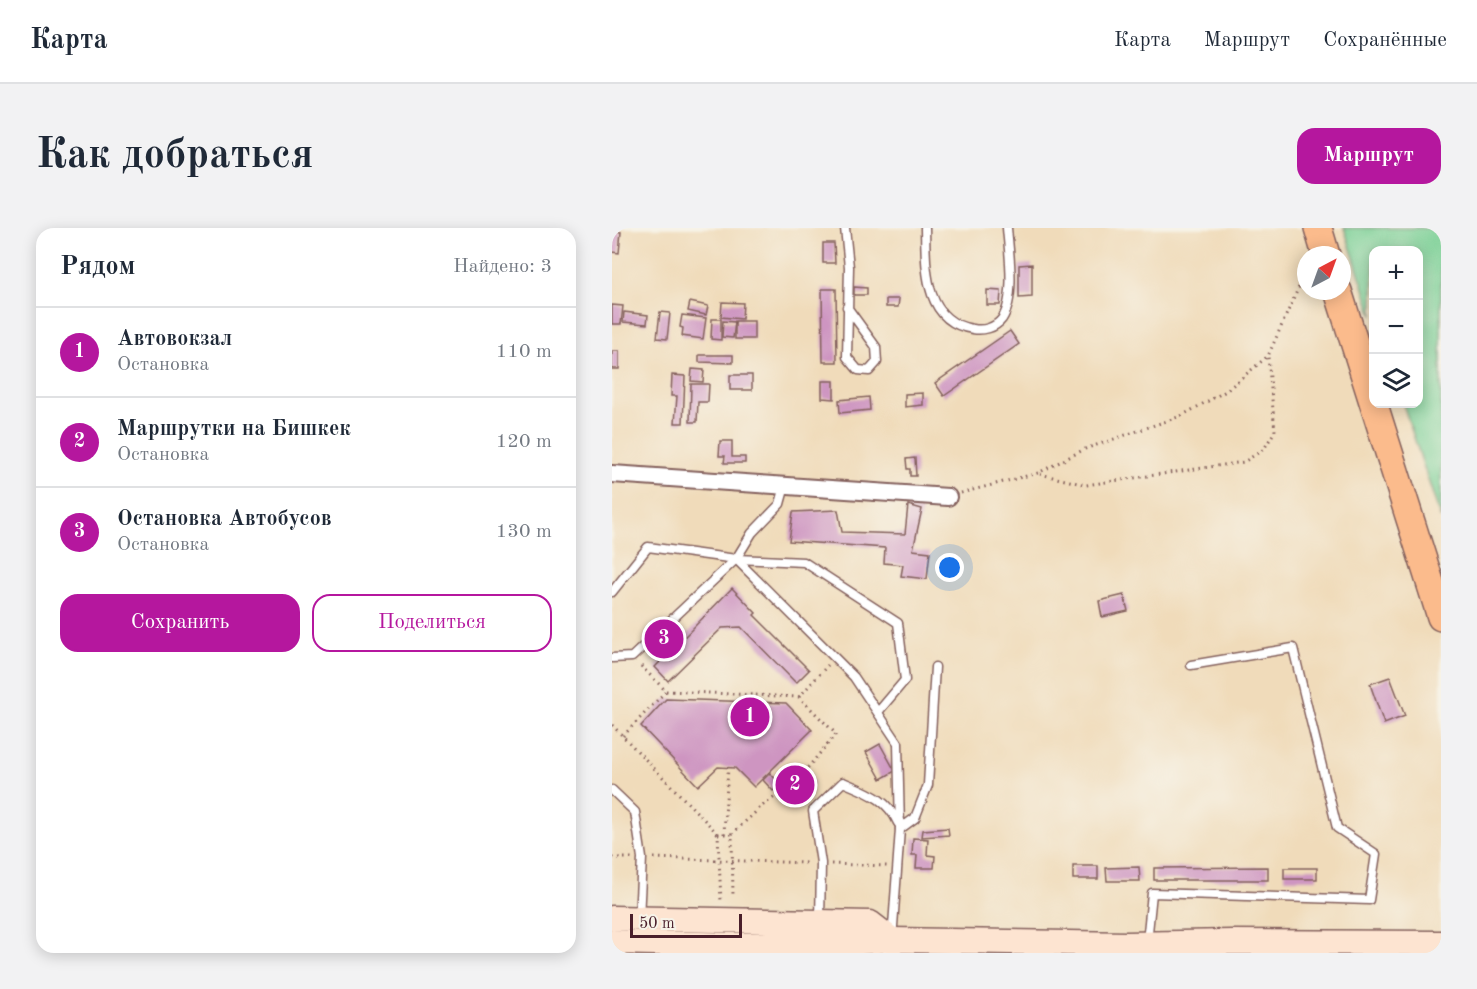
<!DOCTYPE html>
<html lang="ru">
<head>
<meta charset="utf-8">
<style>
	body { margin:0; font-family:"Old Standard TT",serif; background:#f2f2f3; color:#1f2937 }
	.controls { position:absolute; right:18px; top:18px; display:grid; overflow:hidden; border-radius:12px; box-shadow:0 3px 15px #0003 }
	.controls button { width:54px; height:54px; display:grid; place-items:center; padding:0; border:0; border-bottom:2px solid #e0e1e3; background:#fff; color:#1f2937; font:30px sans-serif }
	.compass { position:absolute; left:685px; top:18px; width:54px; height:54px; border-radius:50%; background:#fff; box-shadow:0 3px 15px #0003; rotate:41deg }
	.scale { position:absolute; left:18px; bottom:15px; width:112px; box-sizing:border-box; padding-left:6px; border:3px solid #4a1f2b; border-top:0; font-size:16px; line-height:21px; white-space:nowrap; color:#4a1f2b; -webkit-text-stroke:4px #f7f3e8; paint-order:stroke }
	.you { position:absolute; left:338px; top:340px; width:21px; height:21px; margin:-15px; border:4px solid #fff; border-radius:50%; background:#1a73e8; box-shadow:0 0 0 9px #1a73e833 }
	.badge { display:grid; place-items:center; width:39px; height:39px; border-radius:50%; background:#b5179e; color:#fff; font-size:20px; font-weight:700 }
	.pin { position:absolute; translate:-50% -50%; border:3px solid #fff; box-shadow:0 2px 6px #0006 }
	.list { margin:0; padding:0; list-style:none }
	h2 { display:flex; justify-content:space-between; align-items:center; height:78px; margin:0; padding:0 24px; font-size:26px }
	h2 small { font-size:20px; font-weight:400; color:#747a83 }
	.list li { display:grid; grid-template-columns:39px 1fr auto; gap:18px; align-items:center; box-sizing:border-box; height:90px; padding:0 24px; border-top:2px solid #e0e1e3 }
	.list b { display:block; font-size:22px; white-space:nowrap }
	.list p { margin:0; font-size:20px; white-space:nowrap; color:#747a83 }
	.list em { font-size:20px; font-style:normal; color:#747a83 }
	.actions { display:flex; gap:12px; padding:18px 24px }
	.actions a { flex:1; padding:14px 0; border:2px solid #b5179e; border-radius:18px; text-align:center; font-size:21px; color:#b5179e }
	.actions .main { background:#b5179e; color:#fff }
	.icon { flex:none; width:33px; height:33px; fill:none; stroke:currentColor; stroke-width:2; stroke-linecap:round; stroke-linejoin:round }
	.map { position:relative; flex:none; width:829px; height:725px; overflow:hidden; border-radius:18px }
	header { display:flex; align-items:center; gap:36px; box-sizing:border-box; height:84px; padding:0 30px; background:#fff; border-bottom:2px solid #e0e1e3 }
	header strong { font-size:28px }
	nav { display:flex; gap:33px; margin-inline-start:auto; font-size:21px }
	.intro { display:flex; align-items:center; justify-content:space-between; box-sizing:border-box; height:144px; padding:0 36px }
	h1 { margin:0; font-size:42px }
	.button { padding:15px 27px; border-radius:18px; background:#b5179e; color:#fff; font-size:21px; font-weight:700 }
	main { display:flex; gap:36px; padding:0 36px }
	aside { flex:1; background:#fff; border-radius:18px; box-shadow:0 3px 15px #0003 }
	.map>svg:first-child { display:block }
</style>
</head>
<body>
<header>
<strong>Карта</strong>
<nav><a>Карта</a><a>Маршрут</a><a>Сохранённые</a></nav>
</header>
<div class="intro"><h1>Как добраться</h1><a class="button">Маршрут</a></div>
<main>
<aside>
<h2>Рядом<small>Найдено: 3</small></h2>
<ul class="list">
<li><span class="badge">1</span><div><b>Автовокзал</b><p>Остановка</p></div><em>110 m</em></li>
<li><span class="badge">2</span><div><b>Маршрутки на Бишкек</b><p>Остановка</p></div><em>120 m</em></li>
<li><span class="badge">3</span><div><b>Остановка Автобусов</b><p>Остановка</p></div><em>130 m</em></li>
</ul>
<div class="actions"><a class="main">Сохранить</a><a>Поделиться</a></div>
</aside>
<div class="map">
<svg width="829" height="725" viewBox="0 0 829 725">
	<rect width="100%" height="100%" fill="#f7f3e8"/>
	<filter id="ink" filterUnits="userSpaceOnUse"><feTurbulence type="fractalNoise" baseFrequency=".0167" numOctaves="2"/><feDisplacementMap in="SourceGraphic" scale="12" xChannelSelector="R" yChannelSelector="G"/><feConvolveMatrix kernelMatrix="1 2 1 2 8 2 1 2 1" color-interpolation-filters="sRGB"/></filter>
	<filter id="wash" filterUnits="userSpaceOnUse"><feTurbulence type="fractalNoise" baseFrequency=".008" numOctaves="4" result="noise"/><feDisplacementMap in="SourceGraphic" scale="24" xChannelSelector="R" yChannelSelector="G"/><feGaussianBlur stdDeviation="1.35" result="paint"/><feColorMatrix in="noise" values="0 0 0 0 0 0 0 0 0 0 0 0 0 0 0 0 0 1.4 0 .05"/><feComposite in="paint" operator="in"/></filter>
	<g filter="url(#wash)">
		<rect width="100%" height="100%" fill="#f0dbba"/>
		<polygon fill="#78cf94" stroke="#617760" stroke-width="1.5" points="732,0 829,0 829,291 791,176 806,176 806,22 762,22 761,88"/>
		<g id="blocks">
			<g fill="#ce95c1">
				<polygon points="0,3 9,4 7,25 0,24"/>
				<polygon points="211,15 222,15 223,35 211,35"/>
				<polygon points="420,36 420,69 407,70 407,37"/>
				<polygon points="242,59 255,60 255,67 242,67"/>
				<polygon points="210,61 224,61 225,134 211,134"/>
				<polygon points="375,62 389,63 388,77 375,77"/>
				<polygon points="274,71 287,71 286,79 274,79"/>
				<polygon points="78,74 96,78 94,87 76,83"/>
				<polygon points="110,74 131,75 130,91 109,89"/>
				<polygon points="0,77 11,78 9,96 0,96"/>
				<polygon points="12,84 36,87 35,96 11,94"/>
				<polygon points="48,84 58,85 55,111 45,110"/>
				<polygon points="70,87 94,90 91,111 70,108 71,100 68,99"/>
				<polygon points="100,91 109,91 109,112 99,111"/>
				<polygon points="111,93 123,94 121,110 110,109"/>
				<rect x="123" y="93" width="19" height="18"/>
				<polygon points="398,103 407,116 332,168 323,155"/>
				<rect x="0" y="123" width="7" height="18"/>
				<polygon points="87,127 121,127 121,135 87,134"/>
				<polygon points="80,141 92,142 91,154 79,153"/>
				<polygon points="60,147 73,148 71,195 63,195 65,168 59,168"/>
				<rect x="118" y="147" width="22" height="15"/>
				<polygon points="210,153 222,153 222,171 210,170"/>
				<polygon points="79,156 97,156 96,174 86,174 85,194 78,194"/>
				<polygon points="311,165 311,177 293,179 293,166"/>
				<polygon points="257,169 258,182 228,185 227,172"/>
				<polygon points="108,213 120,213 120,229 133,229 133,235 112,235 113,228 107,228"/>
				<polygon points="303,230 304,248 298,248 298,241 295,241 294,231"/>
				<polygon points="296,277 310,281 301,322 318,324 315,351 289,348 291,337 272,335 273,320 177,313 181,284 226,282 230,304 293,306"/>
				<polygon points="120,360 144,385 142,387 197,442 184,455 129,399 110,400 56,453 43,439"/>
				<polygon points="512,367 516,383 490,389 487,373"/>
				<polygon points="778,449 793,488 772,496 758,456"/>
				<polygon points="54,471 174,475 200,502 142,559 123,540 106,539 86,558 29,498"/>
				<polygon points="268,516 283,543 269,551 254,524"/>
				<polygon points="188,539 202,555 178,578 164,562"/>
				<polygon points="158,545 168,556 161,563 151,552"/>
				<polygon points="336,600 337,607 310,609 311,602"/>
				<polygon points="301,610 316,611 315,627 323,628 322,640 304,640 305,627 300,627"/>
				<rect x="461" y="638" width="25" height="13"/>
				<polygon points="527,639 528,653 495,653 494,640"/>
				<polygon points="656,639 656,652 542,652 542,640"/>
				<rect x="672" y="640" width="33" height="11"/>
			</g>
		</g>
	</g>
	<g filter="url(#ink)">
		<use href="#blocks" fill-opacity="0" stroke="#84615d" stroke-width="1.5"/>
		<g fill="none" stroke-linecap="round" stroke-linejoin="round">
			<defs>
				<g id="service">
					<polyline points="233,0 237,39 235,129 246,142 257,143 265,134 264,119 235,79"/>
					<path d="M313 0C314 38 311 94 361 101 371 103 383 100 390 91 404 70 397 24 395 0"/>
					<polyline points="124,331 242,449 286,515 288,601 280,712 275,725"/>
					<polyline points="124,331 192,334 286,395 293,452 266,484"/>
					<polyline points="124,331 140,305 168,276 173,258"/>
					<polyline points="0,364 36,319 124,331 20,429 0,430"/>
					<polyline points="0,562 23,584 30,630 27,690"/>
					<polyline points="288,601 303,590 316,557 323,439"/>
					<path d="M208 694 209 635 201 583 231 554C254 564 275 570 286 595"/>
					<polyline points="535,714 540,665 757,672 764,626 725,600 681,420 579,437"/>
				</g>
				<polyline id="minor" points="0,246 336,269"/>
				<g id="secondary">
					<polyline points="0,690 258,695 280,712"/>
					<polyline points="0,714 130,717 202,717 280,712 515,716 620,714 829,715"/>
				</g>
				<g id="primary">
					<polyline points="706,0 714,27"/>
					<polyline points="726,63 829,389"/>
				</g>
			</defs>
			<use href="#service" stroke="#84615d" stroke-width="11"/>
			<use href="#minor" stroke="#84615d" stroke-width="20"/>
			<use href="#secondary" stroke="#84615d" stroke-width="27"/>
			<use href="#primary" stroke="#84615d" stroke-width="30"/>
			<g stroke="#84615d" stroke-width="3" stroke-dasharray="1.5 4.5" stroke-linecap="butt">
				<polyline points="428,246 474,257 632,234 652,221 663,203 656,129"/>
				<polyline points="349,265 426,245 473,221 569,188 614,163 656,128 694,43"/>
				<polyline points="54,463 187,469 224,506 192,544"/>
				<polyline points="187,469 216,437"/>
				<polyline points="0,497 106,606 109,674"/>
				<polyline points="11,508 54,463 27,436"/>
				<polyline points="106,606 120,606 121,669"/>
				<polyline points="112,606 116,539"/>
				<polyline points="120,606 150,578 167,566"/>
				<polyline points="0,630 20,630"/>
				<polyline points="42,630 197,635"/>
				<polyline points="219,636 275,638"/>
			</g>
			<use href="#service" stroke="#fff" stroke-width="8"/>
			<use href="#minor" stroke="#fff" stroke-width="16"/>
			<use href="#secondary" stroke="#fde4d1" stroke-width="24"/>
			<use href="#primary" stroke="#fbbb8c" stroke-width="27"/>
		</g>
	</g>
</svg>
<div class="controls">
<button>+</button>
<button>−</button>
<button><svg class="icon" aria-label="layers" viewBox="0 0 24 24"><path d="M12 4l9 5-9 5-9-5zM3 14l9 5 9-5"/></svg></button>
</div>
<svg class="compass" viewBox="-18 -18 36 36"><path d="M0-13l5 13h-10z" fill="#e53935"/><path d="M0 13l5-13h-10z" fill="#747a83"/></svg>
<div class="scale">50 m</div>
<div class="you"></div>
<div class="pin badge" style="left:138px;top:489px">1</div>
<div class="pin badge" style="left:183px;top:557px">2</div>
<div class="pin badge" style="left:52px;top:411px">3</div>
</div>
</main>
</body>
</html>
